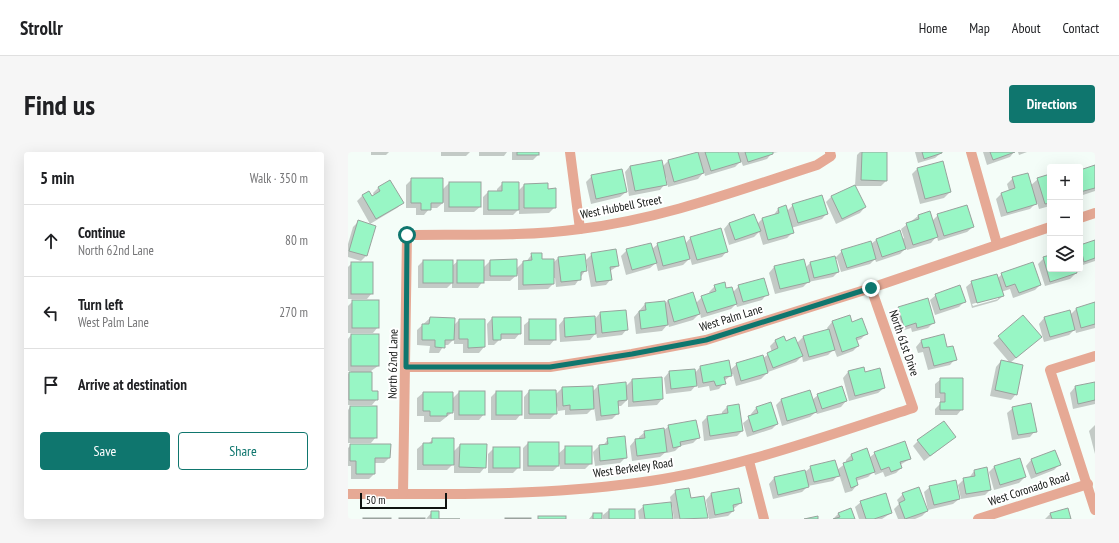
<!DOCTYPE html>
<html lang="en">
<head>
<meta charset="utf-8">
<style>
	body { margin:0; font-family:"PT Sans Narrow",sans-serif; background:#f6f6f6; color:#202124 }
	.controls { position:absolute; right:12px; top:12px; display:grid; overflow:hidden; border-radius:4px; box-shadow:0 4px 16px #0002 }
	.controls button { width:36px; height:36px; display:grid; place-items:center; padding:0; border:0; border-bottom:1px solid #e0e0e0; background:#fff; color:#202124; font:20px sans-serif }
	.scale { position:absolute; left:12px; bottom:10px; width:87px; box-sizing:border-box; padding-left:4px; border:2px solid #101311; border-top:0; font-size:11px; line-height:14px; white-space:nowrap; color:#101311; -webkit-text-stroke:3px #fff; paint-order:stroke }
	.stop { position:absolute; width:12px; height:12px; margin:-9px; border:3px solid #0f766e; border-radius:50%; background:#fff }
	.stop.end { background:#0f766e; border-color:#fff; box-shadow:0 1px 4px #0008 }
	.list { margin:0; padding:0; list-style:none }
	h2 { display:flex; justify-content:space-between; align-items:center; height:52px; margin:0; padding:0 16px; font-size:17px }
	h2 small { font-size:13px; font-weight:400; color:#757577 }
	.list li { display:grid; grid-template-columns:26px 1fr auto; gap:12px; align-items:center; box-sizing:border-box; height:72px; padding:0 16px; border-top:1px solid #e0e0e0 }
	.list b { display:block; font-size:15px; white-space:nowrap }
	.list p { margin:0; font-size:13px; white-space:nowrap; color:#757577 }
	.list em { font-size:13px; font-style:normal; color:#757577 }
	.actions { display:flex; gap:8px; padding:12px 16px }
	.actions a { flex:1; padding:9px 0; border:1px solid #0f766e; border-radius:4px; text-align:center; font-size:14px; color:#0f766e }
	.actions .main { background:#0f766e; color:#fff }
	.icon { flex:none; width:22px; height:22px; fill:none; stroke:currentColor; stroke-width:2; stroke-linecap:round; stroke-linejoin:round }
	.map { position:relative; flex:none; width:747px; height:367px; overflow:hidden; border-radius:4px }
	header { display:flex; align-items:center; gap:24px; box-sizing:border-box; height:56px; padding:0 20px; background:#fff; border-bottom:1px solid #e0e0e0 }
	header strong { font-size:19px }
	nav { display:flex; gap:22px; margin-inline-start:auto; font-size:14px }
	.intro { display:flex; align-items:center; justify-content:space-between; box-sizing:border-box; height:96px; padding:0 24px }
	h1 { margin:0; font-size:28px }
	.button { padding:10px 18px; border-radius:4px; background:#0f766e; color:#fff; font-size:14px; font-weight:700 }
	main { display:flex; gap:24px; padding:0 24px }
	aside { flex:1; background:#fff; border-radius:4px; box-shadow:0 4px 16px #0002 }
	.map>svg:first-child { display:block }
</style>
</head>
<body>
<header>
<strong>Strollr</strong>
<nav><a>Home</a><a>Map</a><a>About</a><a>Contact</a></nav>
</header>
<div class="intro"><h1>Find us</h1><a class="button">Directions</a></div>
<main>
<aside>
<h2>5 min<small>Walk · 350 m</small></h2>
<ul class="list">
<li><svg class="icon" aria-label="ahead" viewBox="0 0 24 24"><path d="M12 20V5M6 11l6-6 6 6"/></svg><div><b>Continue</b><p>North 62nd Lane</p></div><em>80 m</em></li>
<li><svg class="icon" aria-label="left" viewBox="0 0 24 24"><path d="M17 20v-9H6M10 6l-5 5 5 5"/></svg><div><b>Turn left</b><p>West Palm Lane</p></div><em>270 m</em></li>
<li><svg class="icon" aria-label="arrive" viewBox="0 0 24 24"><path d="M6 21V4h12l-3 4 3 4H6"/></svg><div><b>Arrive at destination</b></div></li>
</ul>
<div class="actions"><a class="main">Save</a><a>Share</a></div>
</aside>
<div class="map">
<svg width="747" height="367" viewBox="0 0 747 367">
	<rect width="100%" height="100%" fill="#f4fdf8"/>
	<g fill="#0003" fill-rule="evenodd">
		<polygon points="23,0 41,0 38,3 23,3"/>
		<polygon points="93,0 122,0 118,4 93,4"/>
		<polygon points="131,0 159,0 156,4 131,4"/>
		<polygon points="164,0 190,0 190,3 185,8 164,8"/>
		<polygon points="350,0 430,0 424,1 419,7 395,14 393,9 387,15 357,24 356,20 350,27 320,35 318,25 316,25 317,32 312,38 281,44 277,20 282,14 314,15 320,9"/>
		<polygon points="512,0 538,0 538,29 533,34 507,34 509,3"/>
		<polygon points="567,0 593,0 593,1 587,6 570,11"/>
		<polygon points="635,0 666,0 662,5 639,13"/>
		<polygon points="670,0 679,0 671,3"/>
		<polygon points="747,14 747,39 732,44 732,19"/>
		<polygon points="569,17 602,40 596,46 572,52 564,22"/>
		<polygon points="702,23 702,54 691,57 689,50 682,57 653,65 648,47 653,42 661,39 659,32 665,26 682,34 690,27"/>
		<polygon points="244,24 278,40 272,45 243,52 238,30"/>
		<polygon points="64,27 94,38 101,31 132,55 126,60 96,60 96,50 89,56 82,56 76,63 68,63 68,56 58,56 58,33"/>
		<polygon points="155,31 170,39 176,33 199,38 207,55 201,61 171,62 171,57 165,63 135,63 135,45 140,40 149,40 149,37"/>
		<polygon points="507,34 517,55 512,61 488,72 478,50 483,45"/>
		<polygon points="30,36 55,51 49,56 22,72 9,49 14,44 23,45 26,43 25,41"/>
		<polygon points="445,53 479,61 474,67 443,76 444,81 439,86 415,93 411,80 406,85 381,93 376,77 381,71 409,72 414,67 425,64 430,57 437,55 438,60"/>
		<polygon points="581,61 584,69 590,63 625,75 619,80 590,89 589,84 583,91 559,98 558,96 552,102 528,110 527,107 522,112 493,120 489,107 487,107 490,120 485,125 460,130 455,135 427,142 421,121 426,115 455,108 457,116 462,111 488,105 494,99 523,92 528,88 551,80 554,87 556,86 553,77 570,64"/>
		<polygon points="11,69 27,75 18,104 13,109 0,105 0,92 5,75"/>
		<polygon points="343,85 379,99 374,105 344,113 342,106 335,113 310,119 308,111 302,116 278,123 273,104 279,98 304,97 310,92 337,92"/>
		<polygon points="747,89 747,109 732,114 732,94"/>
		<polygon points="184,102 193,108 205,111 210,106 237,119 227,133 208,135 207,126 205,126 205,132 200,137 170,138 170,122 162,129 135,129 130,136 104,136 104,131 99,136 70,136 70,114 75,109 104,114 110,109 135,116 142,109 168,117 175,110 178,110"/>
		<polygon points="244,102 270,114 262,119 263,127 258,133 243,135 238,108"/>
		<polygon points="702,104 702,117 726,117 728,121 722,127 697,134 690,112 696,106"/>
		<polygon points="4,111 24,141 19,147 0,147 0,115"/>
		<path d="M654 122 692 133 687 138 665 146 662 137 653 140 655 144 649 149 624 156 618 135 624 130 650 126ZM650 145V147L625 154 624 152Z"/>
		<polygon points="367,134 385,140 391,134 419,142 414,148 389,155 388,152 383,157 353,166 352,161 345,168 321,175 320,172 314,179 288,182 286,165 297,152 317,152 320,148 348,151 354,145 362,142 361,140"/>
		<polygon points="588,143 617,149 611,155 587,163 582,148"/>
		<polygon points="5,149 30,175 25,181 0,181 0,154"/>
		<polygon points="747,151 747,176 728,181 727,177 721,183 696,190 691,172 696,166 721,159 722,163 728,157"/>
		<polygon points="550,156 586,170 580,176 564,180 563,176 550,180 545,161"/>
		<polygon points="252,161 279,177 274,183 249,186 248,181 242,188 212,190 211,173 216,167 246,168"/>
		<polygon points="501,164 504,171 519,181 513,187 508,189 510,194 505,199 489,205 486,197 480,203 455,210 454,204 448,210 420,220 413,227 388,234 385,222 376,229 376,231 371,237 362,239 361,234 350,236 349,232 343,239 318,242 316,226 321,220 347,221 352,215 380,209 382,218 389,212 415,206 424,200 422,194 427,189 448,192 455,185 480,178 479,176 484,170"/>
		<polygon points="675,165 687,190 662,211 645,191"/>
		<polygon points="82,166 105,174 111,168 136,195 131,201 115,201 115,192 106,192 106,187 100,193 96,193 91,201 81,201 82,194 69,193 69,178"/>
		<polygon points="144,166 172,181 167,187 152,187 146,193 140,193 139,172"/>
		<polygon points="182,168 207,187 202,193 176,193 176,173"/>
		<polygon points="3,183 30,214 23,219 23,240 29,247 24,253 0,253 0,222 3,219 0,219 0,187"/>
		<polygon points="573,189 607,207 602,213 580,218 575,200 570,201 568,195"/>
		<polygon points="653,209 668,242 663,248 642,244 648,215"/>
		<polygon points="515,216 517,222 536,236 530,241 501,249 495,226 500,220"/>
		<polygon points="593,227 614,257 609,263 587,263 587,257 592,252 592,246 587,246 587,232"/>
		<polygon points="284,228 314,247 309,253 280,255 280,247 273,254 269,254 270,261 264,267 248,269 246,255 239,262 217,263 217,258 210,259 209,254 208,254 208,261 202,267 176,267 176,245 181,239 207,243 214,236 244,240 250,234 277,235"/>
		<polygon points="747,231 747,252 725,257 722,241 727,235"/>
		<polygon points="462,239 464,248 470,243 498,249 493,255 469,262 468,260 462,265 434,274 428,253 433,248"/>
		<polygon points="111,240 136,262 131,268 106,268 106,259 92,270 76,270 76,264 69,264 69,246 75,241 104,241 104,247"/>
		<polygon points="148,240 173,262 168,268 143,268 143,245"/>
		<polygon points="423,251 429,272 424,277 399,285 395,271 404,264 403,262 408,256"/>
		<polygon points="2,255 28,285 23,291 0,291 0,258"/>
		<polygon points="379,255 394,279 389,284 356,289 354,270 359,265 374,263 374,260"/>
		<polygon points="665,256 687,279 682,285 664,288 659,261"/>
		<polygon points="747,273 747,302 741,279"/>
		<polygon points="321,274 350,286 345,291 332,294 327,299 319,301 319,299 312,305 284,309 282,294 287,288 291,288 291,285 297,280 315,279"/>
		<polygon points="85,287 105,300 112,293 137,315 132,321 106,321 106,311 99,318 69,318 69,297 75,292 80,292"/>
		<polygon points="260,287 277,306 272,311 247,314 245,300 251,294 255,294"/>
		<polygon points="570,289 601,290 576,309 565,294"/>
		<polygon points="180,291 210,302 218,295 243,311 237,317 212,317 212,312 205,319 175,319 175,296"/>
		<polygon points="3,293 41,306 36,311 26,311 26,322 21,327 3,327 3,314 0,314 0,296"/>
		<polygon points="146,296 171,315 165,321 140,321 140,302"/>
		<polygon points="519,298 521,306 527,301 562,307 552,313 553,316 548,321 537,325 535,320 527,323 526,319 520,325 508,329 509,333 504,339 497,341 491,322 485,329 460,334 454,340 425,347 421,332 426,326 456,321 463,315 489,318 498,311 498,308 503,303"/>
		<polygon points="706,299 711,313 706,318 683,327 678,314 683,308"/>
		<polygon points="671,307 677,325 671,331 646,338 641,320 646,315"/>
		<polygon points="626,319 642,338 637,343 613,347 610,333 616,327 621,326"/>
		<polygon points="582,335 611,347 605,352 580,358 576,340"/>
		<polygon points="390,337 393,351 385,357 385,359 380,364 361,367 358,348 363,342"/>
		<polygon points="328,339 342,347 359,366 326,367 324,354 322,354 323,367 291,367 290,359 296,354 323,351 322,345"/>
		<polygon points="555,342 579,359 574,364 567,367 550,367 546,357 551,352 549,348"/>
		<polygon points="513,350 543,361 534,367 511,367 507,355"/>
		<polygon points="261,358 286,358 286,367 255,367 255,363"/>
		<polygon points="84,360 90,367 78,367"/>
		<polygon points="491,361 505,367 485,367"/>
		<polygon points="703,361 722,367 697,367"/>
		<polygon points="245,362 253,367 241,367"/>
	</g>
	<g fill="#98f6c5" stroke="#99a29d">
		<rect x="169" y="0" width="22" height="3"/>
		<polygon points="350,0 356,21 326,30 320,8"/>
		<polygon points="357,0 390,0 393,10 363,19"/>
		<polygon points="397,0 425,0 425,2 400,10"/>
		<polygon points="514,0 539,0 539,29 513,28"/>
		<polygon points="574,0 594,0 594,1 576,7"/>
		<polygon points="642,0 667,0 645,8"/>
		<polygon points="314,8 319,33 287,39 282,14"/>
		<polygon points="595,9 603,40 577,47 569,16"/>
		<polygon points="747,13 747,36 732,40 732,18"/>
		<polygon points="274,17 279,40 248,47 243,23"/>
		<polygon points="680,21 689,52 659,61 653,41 667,36 664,25"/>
		<polygon points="702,22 702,51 697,52 689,26"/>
		<polygon points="63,26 95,26 95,51 83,51 83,58 73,58 73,51 63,51"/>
		<polygon points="42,28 56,51 28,67 14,43 21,39 24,44 32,39 30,35"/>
		<rect x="101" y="30" width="32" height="25"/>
		<polygon points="154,30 171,30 171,58 140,58 140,39 154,39"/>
		<polygon points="200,31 200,37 208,36 208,56 176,56 176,32"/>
		<polygon points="507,33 518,55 494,67 483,44"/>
		<polygon points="474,43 480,62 450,71 444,52"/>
		<polygon points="438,53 446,81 420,88 414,66 431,61 430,56"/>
		<polygon points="619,53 626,75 596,84 589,62"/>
		<polygon points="582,59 590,85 565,93 558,71 571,67 570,63"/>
		<polygon points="406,62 413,79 387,88 381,71"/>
		<polygon points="10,68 28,74 19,104 1,99"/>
		<polygon points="373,76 380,100 349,108 342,85"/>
		<polygon points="552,78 558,97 534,105 528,87"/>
		<polygon points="336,84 342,107 315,114 309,91"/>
		<polygon points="747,88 747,106 736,110 732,93"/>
		<polygon points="523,89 528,107 499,116 493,98"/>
		<polygon points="303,91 309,111 284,118 278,97"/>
		<polygon points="268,97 271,114 262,115 264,128 248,130 243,101"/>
		<polygon points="183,101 194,101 194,107 206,107 206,132 175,133 175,109 184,108"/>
		<polygon points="237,102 239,119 233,120 233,128 213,130 210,105"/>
		<polygon points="702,103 702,117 728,117 729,121 702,130 695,105"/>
		<polygon points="487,104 491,120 466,126 462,110"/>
		<polygon points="169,107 169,124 142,124 142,108"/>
		<polygon points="456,107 462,130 432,137 426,114"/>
		<rect x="75" y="108" width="30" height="23"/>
		<rect x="109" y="108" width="27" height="23"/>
		<rect x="3" y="110" width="22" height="32"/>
		<polygon points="685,110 693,133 671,141 667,132 658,135 653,121"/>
		<polygon points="649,122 656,144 629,151 623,129"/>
		<polygon points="416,126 421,143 395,150 390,133"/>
		<polygon points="377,130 378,136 384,135 389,152 359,161 353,144 368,139 366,133"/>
		<polygon points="612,133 618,150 592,158 587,142"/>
		<polygon points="345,140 352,162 326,170 320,148"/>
		<polygon points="580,146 587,171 569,176 568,171 556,175 550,155"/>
		<rect x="4" y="148" width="27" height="28"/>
		<polygon points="317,149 320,173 293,177 291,159 298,158 297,151"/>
		<polygon points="747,150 747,172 733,176 728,156"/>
		<polygon points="278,158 280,178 254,181 252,160"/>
		<polygon points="722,158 727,178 702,185 696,165"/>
		<polygon points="502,163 504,170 514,166 520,182 508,186 511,194 494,200 484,169"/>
		<polygon points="675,163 694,185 668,206 650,184"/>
		<polygon points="247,164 248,182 217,185 216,166"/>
		<polygon points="82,165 107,166 106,188 97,188 97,196 87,195 87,188 74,188 74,172 81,172"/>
		<polygon points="144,165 173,165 173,182 153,182 153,188 145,188"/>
		<polygon points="111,167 137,167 137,195 120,196 120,187 111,187"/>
		<rect x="181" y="167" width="27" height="21"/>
		<polygon points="481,177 487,198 461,205 455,184"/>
		<rect x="3" y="182" width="28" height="32"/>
		<polygon points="596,182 599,195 605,194 609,208 586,214 581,195 575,196 573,188"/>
		<polygon points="436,184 438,189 447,185 455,204 425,216 419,201 430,196 427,188"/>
		<polygon points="415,203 420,221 393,229 388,211"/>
		<polygon points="381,208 384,224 376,225 378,232 368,234 366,229 355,231 352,214"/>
		<polygon points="653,208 675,213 669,243 647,238"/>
		<polygon points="516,215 517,220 532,216 537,236 507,244 500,219"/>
		<polygon points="347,217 349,234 323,237 321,219"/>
		<polygon points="1,220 24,220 24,239 30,239 30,248 1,248"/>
		<polygon points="314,225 315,247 285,250 284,227"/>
		<polygon points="592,226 615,226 615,258 592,258 592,250 597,250 597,241 592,241"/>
		<polygon points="278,230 279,248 270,249 271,262 253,264 250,233"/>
		<polygon points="747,230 747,248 730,252 727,234"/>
		<polygon points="245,234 246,257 222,258 222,253 215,254 214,235"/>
		<polygon points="494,234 499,249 474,257 469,242"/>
		<polygon points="181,238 208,238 209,262 181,262"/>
		<polygon points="462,238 469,260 439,269 433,247"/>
		<rect x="111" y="239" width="26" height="24"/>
		<rect x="148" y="239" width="26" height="24"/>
		<polygon points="75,240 105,240 105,261 99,261 99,264 82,264 82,259 75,259"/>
		<polygon points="423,250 430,272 405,280 400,264 410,261 408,255"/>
		<polygon points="683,251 689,280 670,283 664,255"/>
		<polygon points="391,252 395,279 362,284 359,264 380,261 379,254"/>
		<rect x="2" y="254" width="27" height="32"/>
		<polygon points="348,268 352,286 332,290 333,294 325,296 320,273"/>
		<polygon points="596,269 608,285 582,304 569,288"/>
		<polygon points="316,276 319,300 289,304 287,287 297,286 296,279"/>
		<polygon points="277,284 279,306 252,309 251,293 260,292 259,286"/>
		<polygon points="84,286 106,286 106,313 75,313 75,291 84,291"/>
		<polygon points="557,289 563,307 552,310 554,316 543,320 541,315 533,318 526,300"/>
		<rect x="180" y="290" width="31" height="24"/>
		<polygon points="2,292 43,292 42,306 27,306 27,322 8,322 8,309 2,309"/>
		<polygon points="112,292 139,292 138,316 111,315"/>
		<rect x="217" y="294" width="27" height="18"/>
		<rect x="145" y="295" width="27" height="21"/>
		<polygon points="519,296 527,320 508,326 510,333 503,336 495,311 505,308 503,302"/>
		<polygon points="707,298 713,313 688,322 683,307"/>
		<polygon points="672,306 678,325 652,333 646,314"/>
		<polygon points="487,308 492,324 466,330 462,314"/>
		<polygon points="639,315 643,338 618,342 615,326 627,324 626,318"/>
		<polygon points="457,318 461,335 430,343 426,325"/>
		<polygon points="608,328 612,347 586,353 581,334"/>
		<polygon points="571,335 580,359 557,367 551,351 557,348 554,341"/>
		<polygon points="341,336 343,346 356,344 360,366 332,367 327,338"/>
		<polygon points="391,336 394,351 385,353 386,359 367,363 363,341"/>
		<polygon points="538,341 544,361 526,367 518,367 512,349"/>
		<polygon points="323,350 325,367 297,367 295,353"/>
		<polygon points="503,356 507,367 485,367 492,365 490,361"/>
		<polygon points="720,356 723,367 704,367 702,361"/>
		<rect x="261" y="357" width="26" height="10"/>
		<polygon points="83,359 91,359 91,367 112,367 83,367"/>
		<rect x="245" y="361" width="9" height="6"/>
		<rect x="190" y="364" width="28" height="3"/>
		<polygon points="470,364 470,367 456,367"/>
		<rect x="15" y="366" width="28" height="1"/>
		<rect x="51" y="366" width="26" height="1"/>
		<rect x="157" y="366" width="26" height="1"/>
	</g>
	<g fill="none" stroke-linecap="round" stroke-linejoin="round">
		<g stroke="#e6a995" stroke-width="10">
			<polyline points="222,0 232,77"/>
			<polyline points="623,0 649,92"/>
			<polyline points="732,66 747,61"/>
			<polyline points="747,204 702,218 747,358"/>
			<polyline points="58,215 202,215 284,202 358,188 523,136 702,75"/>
			<polyline points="401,309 416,367"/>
			<path d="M0 342C95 342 193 344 288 331 383 319 474 285 565 256L523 136"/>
			<path d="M55 342 59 83C116 82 175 85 232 77 314 67 391 38 469 13L483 4 482 0"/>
			<polyline points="630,367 740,332"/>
		</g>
	</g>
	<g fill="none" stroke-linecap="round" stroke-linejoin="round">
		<polyline stroke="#0f766e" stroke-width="5" points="59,83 58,215 202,215 284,202 358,188 523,136"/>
	</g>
	<g text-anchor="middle" stroke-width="4" stroke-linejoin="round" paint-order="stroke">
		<g font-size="12" fill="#101311" stroke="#fff">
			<text transform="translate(273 55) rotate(-11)" y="4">West Hubbell Street</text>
			<text transform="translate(383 166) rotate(-17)" y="4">West Palm Lane</text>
			<text transform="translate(556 191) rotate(71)" y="4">North 61st Drive</text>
			<text transform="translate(45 212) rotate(-89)" y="4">North 62nd Lane</text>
			<text transform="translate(285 316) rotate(-8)" y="4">West Berkeley Road</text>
			<text transform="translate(681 337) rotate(-18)" y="4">West Coronado Road</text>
		</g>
	</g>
</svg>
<div class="controls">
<button>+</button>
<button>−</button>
<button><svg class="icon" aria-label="layers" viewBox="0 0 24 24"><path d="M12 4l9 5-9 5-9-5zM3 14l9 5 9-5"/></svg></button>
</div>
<div class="scale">50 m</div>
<div class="stop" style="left:59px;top:83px"></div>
<div class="stop end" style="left:523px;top:136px"></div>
</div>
</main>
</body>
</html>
